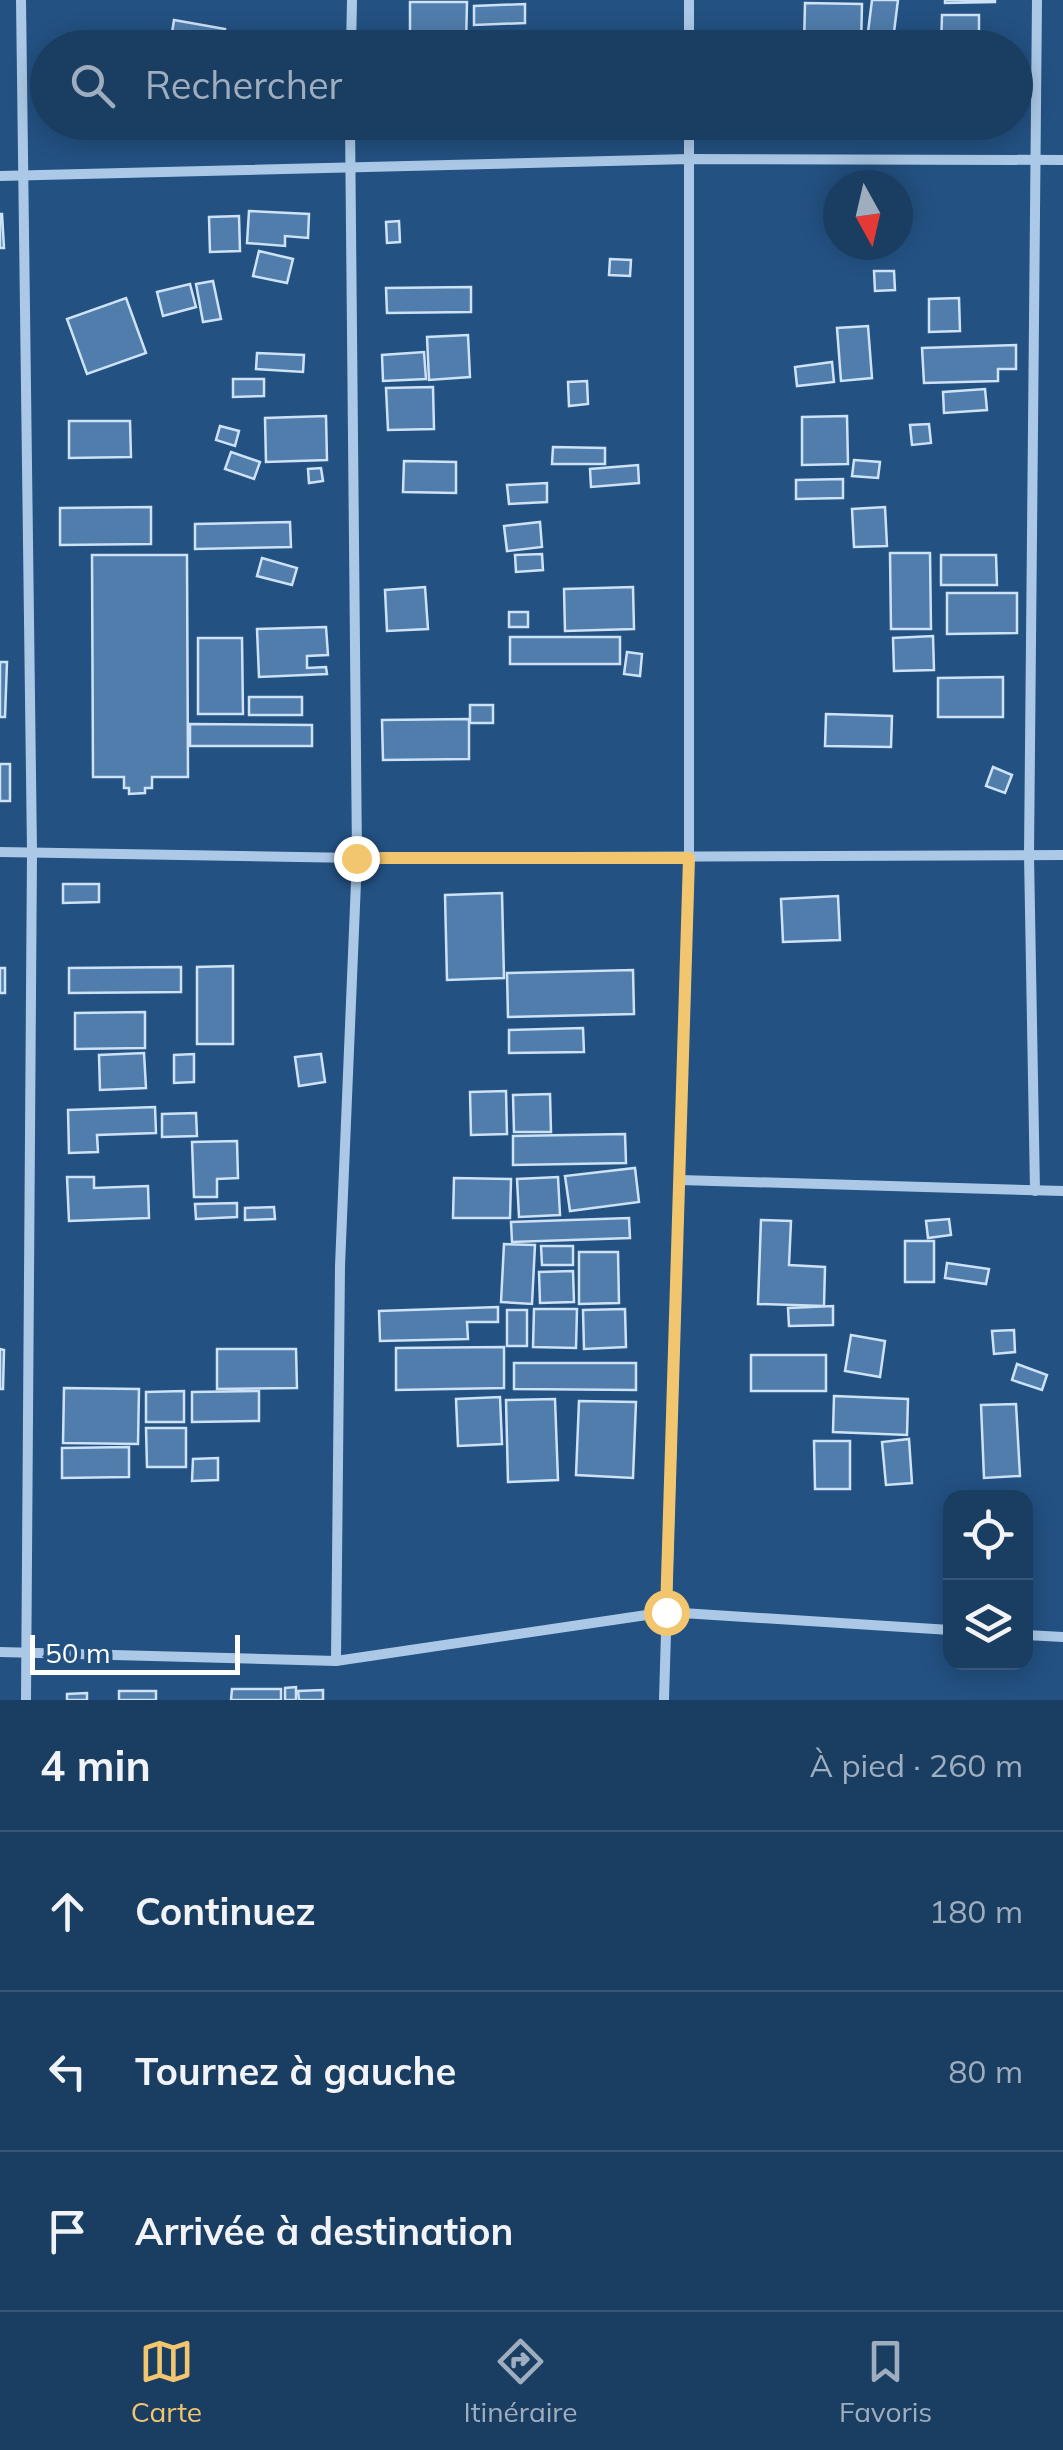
<!DOCTYPE html>
<html lang="fr">
<head>
<meta charset="utf-8">
<style>
	body { margin:0; font-family:Mulish,sans-serif; background:#27486b; color:#f1f3f6 }
	.controls { position:absolute; right:30px; bottom:30px; display:grid; overflow:hidden; border-radius:20px; box-shadow:0 5px 25px #0003 }
	.controls button { width:90px; height:90px; display:grid; place-items:center; padding:0; border:0; border-bottom:2px solid #385677; background:#1a3d62; color:#f1f3f6; font:50px sans-serif }
	.compass { position:absolute; left:823px; top:170px; width:90px; height:90px; border-radius:50%; background:#1a3d62; box-shadow:0 5px 25px #0003; rotate:172deg }
	.scale { position:absolute; left:30px; bottom:25px; width:210px; box-sizing:border-box; padding-left:10px; border:5px solid #fff; border-top:0; font-size:28px; line-height:35px; white-space:nowrap; color:#fff; -webkit-text-stroke:8px #235182; paint-order:stroke }
	.stop { position:absolute; width:30px; height:30px; margin:-22px; border:8px solid #f2c66e; border-radius:50%; background:#fff }
	.stop.end { background:#f2c66e; border-color:#fff; box-shadow:0 2px 10px #0008 }
	.list { margin:0; padding:0; list-style:none }
	h2 { display:flex; justify-content:space-between; align-items:center; height:130px; margin:0; padding:0 40px; font-size:42px }
	h2 small { font-size:32px; font-weight:400; color:#9faebe }
	.list li { display:grid; grid-template-columns:65px 1fr auto; gap:30px; align-items:center; box-sizing:border-box; height:160px; padding:0 40px; border-top:2px solid #385677 }
	.list b { display:block; font-size:38px; white-space:nowrap }
	.list em { font-size:32px; font-style:normal; color:#9faebe }
	.icon { flex:none; width:55px; height:55px; fill:none; stroke:currentColor; stroke-width:2; stroke-linecap:round; stroke-linejoin:round }
	.map { position:relative; flex:none; width:1063px; height:1700px; overflow:hidden }
	.search { position:absolute; background:#1a3d62; box-shadow:0 5px 25px #0003; left:30px; right:30px; top:30px; height:110px; display:flex; align-items:center; gap:25px; box-sizing:border-box; padding:0 35px; border-radius:55px; color:#9faebe; font-size:38px }
	.sheet { height:610px; background:#1a3d62 }
	nav { display:flex; justify-content:space-around; align-items:center; box-sizing:border-box; height:140px; border-top:2px solid #385677; background:#1a3d62; font-size:28px; color:#9faebe }
	nav a { display:grid; justify-items:center; gap:5px }
	nav .on { color:#f2c66e }
	.map>svg:first-child { display:block }
</style>
</head>
<body>
<div class="map">
<svg width="1063" height="1700" viewBox="0 0 1063 1700">
	<rect width="100%" height="100%" fill="#235182"/>
	<g fill="#507dac" stroke="#cee2f6" stroke-width="2.5">
		<polygon points="872,0 898,0 892,48 866,48"/>
		<polygon points="945,0 995,0 995,2 945,3"/>
		<polygon points="410,2 467,2 466,46 410,45"/>
		<polygon points="805,3 862,4 861,48 804,47"/>
		<polygon points="525,4 525,23 474,25 474,6"/>
		<polygon points="942,15 979,15 979,48 941,48"/>
		<polygon points="174,20 225,29 222,48 171,39"/>
		<polygon points="246,41 275,48 245,48"/>
		<polygon points="249,211 309,214 308,238 285,236 285,246 247,243"/>
		<polygon points="0,214 2,214 4,248 0,248"/>
		<polygon points="239,216 240,251 210,252 209,217"/>
		<polygon points="399,221 400,242 387,243 386,222"/>
		<polygon points="259,251 293,259 287,283 253,276"/>
		<polygon points="610,259 631,260 630,276 609,275"/>
		<polygon points="874,271 894,271 895,290 875,291"/>
		<polygon points="213,281 221,319 203,322 196,284"/>
		<polygon points="190,284 196,307 163,316 157,292"/>
		<polygon points="471,287 471,312 387,313 386,288"/>
		<polygon points="126,298 146,353 87,374 67,319"/>
		<polygon points="959,298 960,331 929,332 929,299"/>
		<polygon points="868,326 872,378 841,381 837,328"/>
		<polygon points="468,335 470,377 429,380 427,337"/>
		<polygon points="1016,345 1016,369 998,369 998,381 924,383 922,348"/>
		<polygon points="424,352 426,379 383,381 382,355"/>
		<polygon points="257,353 304,355 303,372 256,369"/>
		<polygon points="832,362 834,382 797,386 795,367"/>
		<polygon points="233,379 264,379 264,396 233,397"/>
		<polygon points="587,381 588,404 569,406 568,382"/>
		<polygon points="433,387 434,429 388,430 386,388"/>
		<polygon points="985,389 987,410 944,413 943,392"/>
		<polygon points="326,416 327,460 266,462 265,418"/>
		<polygon points="847,416 848,464 802,465 802,417"/>
		<polygon points="69,421 130,421 131,457 69,458"/>
		<polygon points="929,424 931,443 912,445 910,425"/>
		<polygon points="220,426 239,431 235,446 216,440"/>
		<polygon points="553,447 605,448 605,464 552,464"/>
		<polygon points="231,452 260,462 254,479 225,469"/>
		<polygon points="854,460 880,462 878,478 852,476"/>
		<polygon points="404,461 456,462 456,493 403,492"/>
		<polygon points="638,465 639,483 591,487 590,469"/>
		<polygon points="321,468 323,481 309,483 308,469"/>
		<polygon points="843,479 843,498 796,499 796,480"/>
		<polygon points="547,483 547,502 509,504 507,485"/>
		<polygon points="151,507 151,544 60,545 60,508"/>
		<polygon points="885,507 887,546 854,547 852,509"/>
		<polygon points="290,522 291,547 195,549 195,524"/>
		<polygon points="540,522 542,547 507,551 504,526"/>
		<polygon points="890,553 930,553 931,629 891,629"/>
		<polygon points="542,554 543,570 516,572 515,555"/>
		<polygon points="92,555 187,555 188,777 152,777 152,788 145,788 145,793 129,794 129,788 124,788 124,777 93,777"/>
		<polygon points="941,555 996,555 997,585 941,585"/>
		<polygon points="262,558 297,568 292,585 257,576"/>
		<polygon points="425,587 428,629 387,631 385,590"/>
		<polygon points="633,587 634,629 565,631 564,589"/>
		<polygon points="947,593 1017,593 1017,633 947,634"/>
		<rect x="509" y="612" width="19" height="15"/>
		<polygon points="326,627 328,655 307,656 307,668 326,667 327,674 259,677 257,629"/>
		<polygon points="933,636 934,670 894,671 893,638"/>
		<rect x="510" y="637" width="110" height="27"/>
		<polygon points="198,638 242,638 243,714 198,714"/>
		<polygon points="627,652 642,654 640,676 624,674"/>
		<polygon points="0,662 7,662 5,717 0,717"/>
		<polygon points="1003,677 1003,717 938,717 938,678"/>
		<rect x="249" y="697" width="53" height="18"/>
		<rect x="470" y="705" width="23" height="18"/>
		<polygon points="826,714 892,716 891,747 825,746"/>
		<polygon points="469,719 469,759 383,760 382,720"/>
		<polygon points="190,724 312,725 312,746 190,746"/>
		<rect x="0" y="764" width="10" height="37"/>
		<polygon points="993,767 1012,775 1005,793 986,786"/>
		<polygon points="63,884 99,884 99,902 63,903"/>
		<polygon points="502,893 504,978 447,980 445,895"/>
		<polygon points="838,896 840,940 783,942 781,899"/>
		<polygon points="233,966 233,1044 197,1044 197,967"/>
		<polygon points="181,967 181,992 69,993 69,968"/>
		<rect x="0" y="968" width="5" height="25"/>
		<polygon points="633,970 634,1014 508,1017 507,973"/>
		<polygon points="145,1012 145,1048 75,1049 75,1013"/>
		<polygon points="583,1028 584,1052 509,1053 509,1030"/>
		<polygon points="144,1053 146,1088 100,1090 99,1055"/>
		<polygon points="194,1054 194,1082 174,1083 174,1055"/>
		<polygon points="321,1054 325,1082 299,1086 295,1057"/>
		<polygon points="506,1091 507,1134 471,1135 470,1092"/>
		<polygon points="550,1094 551,1132 514,1132 513,1095"/>
		<polygon points="155,1107 156,1133 97,1135 98,1152 69,1153 68,1110"/>
		<polygon points="196,1113 197,1136 162,1137 162,1114"/>
		<polygon points="625,1134 626,1163 513,1165 513,1136"/>
		<polygon points="237,1141 238,1178 217,1179 217,1197 194,1197 192,1142"/>
		<polygon points="635,1168 639,1202 570,1211 565,1176"/>
		<polygon points="67,1177 94,1177 94,1188 148,1186 149,1218 69,1221"/>
		<polygon points="558,1177 560,1215 519,1217 517,1179"/>
		<polygon points="454,1178 511,1179 510,1218 453,1218"/>
		<polygon points="237,1203 237,1217 196,1219 195,1204"/>
		<polygon points="274,1207 275,1219 245,1220 245,1208"/>
		<polygon points="629,1218 630,1238 512,1242 511,1222"/>
		<polygon points="949,1219 951,1235 928,1238 926,1221"/>
		<polygon points="761,1220 791,1221 789,1265 825,1267 824,1306 758,1304"/>
		<rect x="905" y="1241" width="29" height="41"/>
		<polygon points="504,1244 535,1245 532,1304 501,1302"/>
		<polygon points="541,1246 573,1246 573,1265 542,1265"/>
		<polygon points="579,1252 618,1252 619,1303 579,1304"/>
		<polygon points="947,1263 989,1269 986,1284 945,1278"/>
		<polygon points="573,1271 574,1302 540,1303 539,1272"/>
		<polygon points="833,1306 833,1325 789,1326 788,1308"/>
		<polygon points="498,1307 498,1322 467,1322 468,1339 380,1341 379,1311"/>
		<polygon points="534,1309 577,1309 576,1348 533,1347"/>
		<polygon points="625,1309 626,1347 584,1349 583,1310"/>
		<rect x="507" y="1310" width="20" height="36"/>
		<polygon points="1014,1330 1015,1352 994,1354 992,1331"/>
		<polygon points="851,1335 885,1341 880,1377 845,1371"/>
		<polygon points="504,1347 504,1388 396,1390 396,1348"/>
		<polygon points="0,1349 4,1350 3,1389 0,1389"/>
		<polygon points="217,1349 296,1349 297,1388 217,1389"/>
		<rect x="751" y="1355" width="75" height="36"/>
		<polygon points="514,1363 636,1363 636,1390 514,1389"/>
		<polygon points="1017,1364 1047,1375 1042,1390 1012,1380"/>
		<polygon points="64,1388 139,1389 138,1444 63,1443"/>
		<polygon points="184,1391 184,1422 146,1422 146,1392"/>
		<polygon points="259,1391 259,1421 192,1422 192,1392"/>
		<polygon points="834,1396 908,1399 907,1435 833,1432"/>
		<polygon points="500,1397 502,1444 458,1446 456,1399"/>
		<polygon points="555,1399 558,1480 508,1482 506,1400"/>
		<polygon points="579,1401 636,1402 633,1478 576,1475"/>
		<polygon points="1016,1404 1020,1476 984,1478 981,1405"/>
		<polygon points="146,1428 186,1428 186,1467 147,1467"/>
		<polygon points="909,1439 912,1483 886,1485 882,1442"/>
		<polygon points="814,1441 850,1441 850,1489 815,1489"/>
		<polygon points="129,1447 129,1477 62,1478 62,1448"/>
		<polygon points="218,1458 218,1480 192,1481 193,1459"/>
		<polygon points="296,1687 296,1700 285,1700 285,1688"/>
		<polygon points="232,1689 281,1689 281,1700 231,1700"/>
		<polygon points="323,1690 323,1700 299,1700 298,1691"/>
		<rect x="119" y="1691" width="37" height="9"/>
		<polygon points="87,1693 87,1700 67,1700 67,1694"/>
	</g>
	<g fill="none" stroke-linecap="round" stroke-linejoin="round">
		<g stroke="#abc9e7" stroke-width="10">
			<polyline points="21,0 32,852 26,1700"/>
			<polyline points="689,0 689,48"/>
			<polyline points="351,48 352,0"/>
			<polyline points="0,176 689,159 1063,160"/>
			<polyline points="0,852 357,858 1063,855"/>
			<polyline points="680,1180 1063,1191"/>
			<polyline points="1035,1191 1029,855 1037,0"/>
			<polyline points="1026,1635 1063,1637"/>
			<polyline points="0,1652 336,1661 667,1612 950,1630"/>
			<polyline points="336,1661 340,1266 357,858 350,122"/>
			<polyline points="664,1700 689,858 689,122"/>
		</g>
	</g>
	<g fill="none" stroke-linecap="round" stroke-linejoin="round">
		<polyline stroke="#f2c66e" stroke-width="12" points="356,858 689,858 666,1612"/>
	</g>
</svg>
<div class="controls">
<button><svg class="icon" aria-label="locate" viewBox="0 0 24 24"><circle cx="12" cy="12" r="6"/><path d="M12 2v4M12 18v4M2 12h4M18 12h4"/></svg></button>
<button><svg class="icon" aria-label="layers" viewBox="0 0 24 24"><path d="M12 4l9 5-9 5-9-5zM3 14l9 5 9-5"/></svg></button>
</div>
<svg class="compass" viewBox="-18 -18 36 36"><path d="M0-13l5 13h-10z" fill="#e53935"/><path d="M0 13l5-13h-10z" fill="#9faebe"/></svg>
<div class="scale">50 m</div>
<div class="stop" style="left:666px;top:1612px"></div>
<div class="stop end" style="left:356px;top:858px"></div>
<div class="search"><svg class="icon" aria-label="search" viewBox="0 0 24 24"><circle cx="10" cy="10" r="6"/><path d="M15 15l6 6"/></svg>Rechercher</div>
</div>
<section class="sheet">
<h2>4 min<small>À pied · 260 m</small></h2>
<ul class="list">
<li><svg class="icon" aria-label="ahead" viewBox="0 0 24 24"><path d="M12 20V5M6 11l6-6 6 6"/></svg><div><b>Continuez</b></div><em>180 m</em></li>
<li><svg class="icon" aria-label="left" viewBox="0 0 24 24"><path d="M17 20v-9H6M10 6l-5 5 5 5"/></svg><div><b>Tournez à gauche</b></div><em>80 m</em></li>
<li><svg class="icon" aria-label="arrive" viewBox="0 0 24 24"><path d="M6 21V4h12l-3 4 3 4H6"/></svg><div><b>Arrivée à destination</b></div></li>
</ul>
</section>
<nav>
<a class="on"><svg class="icon" aria-label="map" viewBox="0 0 24 24"><path d="M3 6l6-2 6 2 6-2v14l-6 2-6-2-6 2zM9 4v14M15 6v14"/></svg>Carte</a>
<a><svg class="icon" aria-label="directions" viewBox="0 0 24 24"><path d="M12 3l9 9-9 9-9-9zM9 14v-3h6M13 9l2 2-2 2"/></svg>Itinéraire</a>
<a><svg class="icon" aria-label="saved" viewBox="0 0 24 24"><path d="M7 4h10v16l-5-4-5 4z"/></svg>Favoris</a>
</nav>
</body>
</html>
